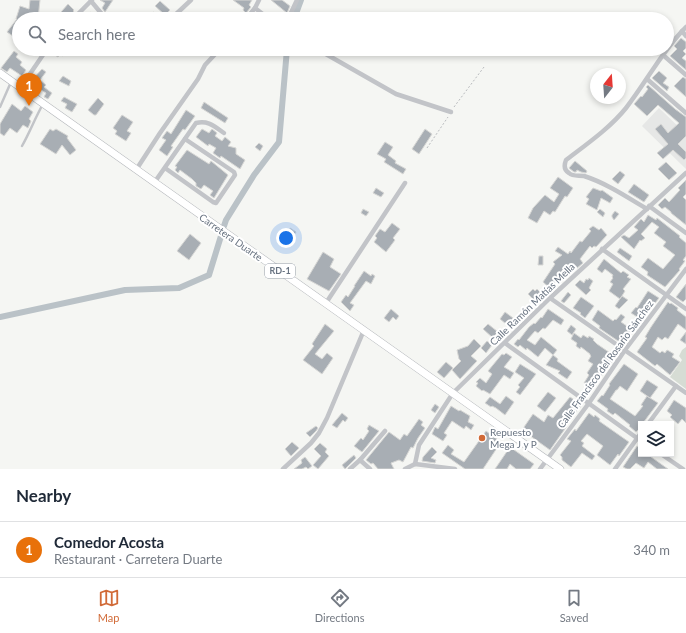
<!DOCTYPE html>
<html lang="en">
<head>
<meta charset="utf-8">
<style>
	body { margin:0; font-family:Lato,sans-serif; background:#f2f2f3; color:#1f2937 }
	.controls { position:absolute; right:12px; bottom:12px; display:grid; overflow:hidden; border-radius:0px; box-shadow:0 2px 6px #0003 }
	.controls button { width:36px; height:36px; display:grid; place-items:center; padding:0; border:0; border-bottom:1px solid #e0e1e3; background:#fff; color:#1f2937; font:20px sans-serif }
	.compass { position:absolute; left:590px; top:68px; width:36px; height:36px; border-radius:50%; background:#fff; box-shadow:0 2px 6px #0003; rotate:17deg }
	.you { position:absolute; left:286px; top:238px; width:14px; height:14px; margin:-10px; border:3px solid #fff; border-radius:50%; background:#1a73e8; box-shadow:0 0 0 6px #1a73e833 }
	.badge { display:grid; place-items:center; width:26px; height:26px; border-radius:50%; background:#d16a37; color:#fff; font-size:13px; font-weight:700 }
	.pin { position:absolute; translate:-50% -33px; filter:drop-shadow(0 1px 2px #0008) }
	.pin::after { content:''; position:absolute; top:21px; width:14px; height:12px; background:inherit; clip-path:polygon(0 0,100% 0,50% 100%) }
	.list { margin:0; padding:0; list-style:none }
	h2 { display:flex; justify-content:space-between; align-items:center; height:52px; margin:0; padding:0 16px; font-size:17px }
	h2 small { font-size:13px; font-weight:400; color:#747a83 }
	.list li { display:grid; grid-template-columns:26px 1fr auto; gap:12px; align-items:center; box-sizing:border-box; height:56px; padding:0 16px; border-top:1px solid #e0e1e3 }
	.list b { display:block; font-size:15px; white-space:nowrap }
	.list p { margin:0; font-size:13px; white-space:nowrap; color:#747a83 }
	.list em { font-size:13px; font-style:normal; color:#747a83 }
	.icon { flex:none; width:22px; height:22px; fill:none; stroke:currentColor; stroke-width:2; stroke-linecap:round; stroke-linejoin:round }
	.map { position:relative; flex:none; width:686px; height:469px; overflow:hidden }
	.search { position:absolute; background:#fff; box-shadow:0 2px 6px #0003; left:12px; right:12px; top:12px; height:44px; display:flex; align-items:center; gap:10px; box-sizing:border-box; padding:0 14px; border-radius:22px; color:#747a83; font-size:15px }
	.sheet { height:108px; background:#fff }
	nav { display:flex; justify-content:space-around; align-items:center; box-sizing:border-box; height:56px; border-top:1px solid #e0e1e3; background:#fff; font-size:11px; color:#747a83 }
	nav a { display:grid; justify-items:center; gap:2px }
	nav .on { color:#d16a37 }
	.map>svg:first-child { display:block }
</style>
</head>
<body>
<div class="map">
<svg width="686" height="469" viewBox="0 0 686 469">
	<rect width="100%" height="100%" fill="#f5f6f3"/>
	<polygon fill="#e6e7e6" points="659,108 686,134 686,169 642,126"/>
	<polygon fill="#d6dcd4" points="686,347 686,389 670,377 682,360 679,356 682,350"/>
	<g fill="none" stroke-linecap="round" stroke-linejoin="round">
		<g stroke="#bac2c7" stroke-width="6">
			<polyline points="294,19 301,0"/>
			<polyline points="224,226 226,220 254,175 279,142 287,49"/>
			<polyline points="0,317 125,290 179,288 209,275 221,236"/>
		</g>
	</g>
	<g fill="#a8aeb4" stroke="#d7d7d5">
		<polygon points="30,0 40,0 38,19 19,19 19,37 13,35 13,36 7,32 17,19 16,19 20,6 29,9"/>
		<polygon points="100,0 113,0 105,12 102,8 105,3"/>
		<polygon points="233,0 252,0 249,5 251,7 246,13 243,10 244,8"/>
		<polygon points="271,0 282,0 290,6 287,13"/>
		<polygon points="160,1 170,10 165,15 155,6"/>
		<polygon points="68,4 74,10 73,11 74,12 68,19 55,19"/>
		<polygon points="90,12 99,19 92,19 87,15"/>
		<polygon points="154,12 158,19 151,19 148,15"/>
		<polygon points="122,14 129,19 118,19"/>
		<polygon points="681,38 686,42 686,48 683,51 686,54 682,58 686,61 686,70 670,56 677,49 674,46"/>
		<polygon points="54,49 68,49 63,56 60,54 58,57 52,53"/>
		<polygon points="151,49 165,49 161,55"/>
		<polygon points="14,51 18,54 16,57 22,62 20,65 26,70 22,76 10,68 7,72 1,68"/>
		<polygon points="42,69 46,72 40,80 46,85 44,87 52,93 48,99 44,97 46,93 38,88 37,89 30,82"/>
		<polygon points="659,71 667,78 663,83 669,87 667,91 652,78"/>
		<polygon points="63,76 71,81 69,86 59,81"/>
		<polygon points="683,77 686,79 686,97 674,86"/>
		<polygon points="648,85 675,109 686,117 686,136 678,144 686,152 686,158 684,160 673,150 663,159 657,153 668,144 655,129 661,124 668,133 679,123 658,105 647,116 634,104 641,96 642,97 648,89 646,87"/>
		<polygon points="64,97 77,104 72,112 65,108 67,104 61,101"/>
		<polygon points="98,98 104,104 96,115 94,115 88,110"/>
		<polygon points="204,102 228,118 225,123 201,108"/>
		<polygon points="12,104 21,111 25,106 33,112 29,119 31,121 28,128 23,125 17,133 10,128 4,136 0,133 0,124"/>
		<polygon points="186,110 195,116 185,130 183,129 171,146 173,147 167,156 159,150 166,140 162,138 167,131 171,134"/>
		<polygon points="122,115 133,122 127,131 131,133 126,141 115,134 117,131 113,128"/>
		<polygon points="50,129 53,131 56,129 68,136 67,138 76,150 70,155 62,145 56,154 40,144"/>
		<polygon points="202,129 209,133 212,129 217,133 215,136 222,141 225,137 231,142 228,146 236,148 236,154 245,160 240,169 221,156 220,158 213,153 216,148 209,144 208,146 196,137"/>
		<polygon points="425,129 432,134 419,154 412,149"/>
		<polygon points="385,142 393,147 388,155 396,161 395,163 406,169 403,174 384,162 386,159 377,154"/>
		<polygon points="259,143 263,146 260,151 255,147"/>
		<polygon points="187,150 209,164 211,161 228,175 214,198 210,195 213,191 204,185 201,189 196,186 196,183 192,179 180,170 178,173 175,170 177,167 175,166"/>
		<polygon points="575,161 587,171 586,173 581,172 577,170 576,172 574,172 569,168"/>
		<polygon points="666,162 677,173 669,180 658,169"/>
		<polygon points="620,171 625,175 618,184 612,179"/>
		<polygon points="558,177 573,188 567,197 565,196 555,212 553,211 550,215 544,211 537,223 528,218 533,208 545,195 554,202 559,194 550,188"/>
		<polygon points="686,180 686,194 683,197 686,200 686,225 671,213 671,212 665,207 662,209 658,205 665,198 669,202 680,190 678,188"/>
		<polygon points="634,184 649,195 644,202 628,192"/>
		<polygon points="376,188 384,193 381,197 373,193"/>
		<polygon points="593,188 601,191 602,190 613,198 610,203 601,198 597,210 586,204 589,199 586,197"/>
		<polygon points="363,209 369,212 366,216 361,213"/>
		<polygon points="600,209 605,213 603,217 597,212"/>
		<polygon points="615,211 619,214 614,220 612,217 612,215"/>
		<polygon points="648,215 656,220 657,218 680,236 679,237 686,243 686,256 683,260 685,261 679,269 680,270 665,287 647,275 648,272 641,267 648,258 663,269 675,255 663,246 666,242 654,233 659,227 652,222 641,234 645,238 641,241 640,240 634,249 621,237 624,235 629,238 638,230 634,227 641,219 644,222"/>
		<polygon points="392,223 400,229 393,238 395,240 386,252 374,242 377,238 375,236 380,229 385,232"/>
		<polygon points="593,226 599,230 601,228 607,235 596,247 594,246 592,248 590,246 580,259 583,263 576,269 573,266 564,275 563,273 551,289 543,282 555,264 553,262 562,255 555,251 558,247 568,254 570,251 571,253 580,241 582,242 591,231 589,229"/>
		<polygon points="290,228 296,232 289,243 283,239"/>
		<polygon points="190,234 201,243 189,260 177,251"/>
		<polygon points="620,248 632,256 629,261 617,252"/>
		<polygon points="323,252 334,259 330,267 341,274 329,291 307,279"/>
		<polygon points="539,256 543,256 543,265 538,265"/>
		<polygon points="604,259 621,273 623,271 629,275 627,277 631,279 623,289 625,291 620,299 609,291 613,284 610,282 613,278 612,277 613,275 605,269 602,273 597,269"/>
		<polygon points="364,271 371,276 372,274 375,276 371,284 366,281 350,303 354,305 350,311 341,302 346,295 348,297 355,286 354,286"/>
		<polygon points="589,278 593,281 589,288 591,290 586,295 575,285 580,280 584,283 586,279 588,280"/>
		<polygon points="686,284 686,299 683,302 676,297"/>
		<polygon points="533,289 535,291 537,289 541,293 539,295 541,297 536,302 528,294"/>
		<polygon points="648,291 659,298 642,320 631,313 636,307 637,308"/>
		<polygon points="568,292 571,295 564,303 561,301"/>
		<polygon points="622,296 628,300 619,309 615,306"/>
		<polygon points="581,297 594,306 585,318 580,314 581,313 573,308"/>
		<polygon points="668,302 670,304 671,303 678,308 677,310 686,317 686,330 678,324 668,339 665,337 662,340 658,337 652,347 660,353 662,351 665,353 667,350 669,351 674,354 672,357 680,362 670,375 657,364 655,366 637,352 647,338 645,337 651,327"/>
		<polygon points="391,309 399,316 396,320 393,317 389,322 384,318"/>
		<polygon points="548,309 564,320 561,325 553,320 545,329 543,328 538,333 535,331 527,340 535,345 541,337 557,350 553,355 545,348 538,357 527,348 526,350 520,345 518,347 514,344 518,339 519,340 529,327 534,323 535,324 541,317 542,318"/>
		<polygon points="598,310 613,321 615,319 616,320 621,314 625,317 621,322 634,331 624,345 599,328 600,326 592,320"/>
		<polygon points="505,312 517,321 511,328 500,319"/>
		<polygon points="325,324 334,331 315,354 322,359 327,353 333,358 322,374 303,360 314,346 312,344"/>
		<polygon points="488,324 498,332 493,338 483,329"/>
		<polygon points="571,325 576,329 572,335 567,331"/>
		<polygon points="686,332 686,344 680,340"/>
		<polygon points="574,333 581,338 583,335 588,338 589,336 594,339 593,340 597,344 616,357 592,388 584,383 589,375 587,373 593,364 588,361 591,356 590,355 590,354 581,347 580,349 576,346 577,343 571,339"/>
		<polygon points="474,339 481,346 471,356 477,361 460,379 452,370 461,361 459,359 457,350 468,346"/>
		<polygon points="487,341 492,345 486,353 481,348"/>
		<polygon points="506,353 512,357 504,367 514,373 510,379 504,375 490,394 483,390 482,391 476,386 478,383 476,382 480,378 486,383 492,374 488,371 502,354 504,355"/>
		<polygon points="553,355 558,359 557,361 572,372 567,379 558,373 560,371 546,365"/>
		<polygon points="446,362 453,368 444,378 437,372"/>
		<polygon points="520,364 536,374 520,395 516,392 520,387 518,385 524,378 515,372"/>
		<polygon points="624,364 638,374 627,391 620,386 617,390 616,390 610,399 635,416 643,406 641,405 647,396 658,403 643,423 644,423 641,424 641,427 636,432 629,426 630,425 615,413 613,415 607,411 608,409 597,401 602,395 603,396 610,385 609,384"/>
		<polygon points="647,380 658,387 650,398 640,391"/>
		<polygon points="548,392 556,398 545,412 537,406"/>
		<polygon points="506,396 514,402 505,415 496,408 492,406 491,407 485,403 490,397 500,404"/>
		<polygon points="570,397 582,405 565,425 567,426 550,450 522,430 533,414 544,422 548,415 553,418"/>
		<polygon points="674,400 686,408 686,423 682,419 678,424 670,417 672,415 667,411"/>
		<polygon points="435,404 439,407 435,413 431,410"/>
		<polygon points="451,406 459,411 460,410 470,416 468,422 474,425 471,430 466,426 464,429 452,421 444,433 447,435 443,441 432,434 435,427 438,429"/>
		<polygon points="342,413 348,418 345,422 343,420 337,428 332,425"/>
		<polygon points="589,413 594,417 595,415 600,419 599,421 629,442 619,456 618,454 610,465 597,455 603,446 587,434 581,441 584,443 582,446 595,456 592,460 582,453 571,467 562,460 562,457 560,455 571,441 567,439 575,429 576,431"/>
		<polygon points="419,419 423,422 421,425 425,428 418,438 413,448 411,447 403,462 399,460 391,463 394,469 378,469 373,463 371,464 366,460 389,432 400,440 404,434 407,436"/>
		<polygon points="369,425 379,431 362,452 354,446 361,438 363,440 369,431 367,429"/>
		<polygon points="316,426 318,428 316,431 310,437 306,433"/>
		<polygon points="486,431 501,442 483,469 465,469 442,453 448,445 454,450 451,454 464,462"/>
		<polygon points="292,442 299,448 291,456 285,449"/>
		<polygon points="320,443 327,449 325,452 329,456 318,469 313,465 321,456 314,449"/>
		<polygon points="637,446 641,449 641,454 647,454 668,469 657,469 648,462 644,468 636,463 630,469 627,469 623,467"/>
		<polygon points="432,447 437,452 431,458 436,460 435,463 422,461 423,457"/>
		<polygon points="510,447 534,464 530,469 516,469 510,464 507,469 495,469"/>
		<polygon points="354,455 356,458 345,469 342,465"/>
		<polygon points="305,457 312,466 308,469 306,467 302,469 294,469 302,463 301,460"/>
	</g>
	<g fill="none" stroke-linecap="round" stroke-linejoin="round">
		<defs>
			<polyline id="primary" points="0,73 560,469"/>
		</defs>
		<use href="#primary" stroke="#b3b6ba" stroke-width="8"/>
		<g stroke="#b9bbbe" stroke-width="1" stroke-dasharray="2 2" stroke-linecap="butt">
			<polyline points="454,107 484,67"/>
			<polyline points="427,148 448,117"/>
		</g>
		<g stroke="#c2c4c8" stroke-width="2.5">
			<polyline points="0,107 11,82"/>
			<path d="M22 146C30 132 35 118 43 104"/>
		</g>
		<g stroke="#c2c4c8" stroke-width="4.5">
			<polyline points="91,1 106,19"/>
			<polyline points="255,8 269,19"/>
			<polyline points="73,19 92,0"/>
			<polyline points="169,19 174,16 191,0"/>
			<polyline points="246,19 255,8 259,0"/>
			<polyline points="288,19 297,0"/>
			<polyline points="682,31 686,36"/>
			<polyline points="317,49 396,94 451,112"/>
			<polyline points="663,55 686,75"/>
			<polyline points="647,79 686,113"/>
			<polyline points="21,87 47,49"/>
			<polyline points="165,168 213,202 216,203 235,175 234,172 185,139"/>
			<polyline points="136,170 160,133 198,79 205,65 220,49"/>
			<path d="M154 183 196 123C208 120 214 126 224 133"/>
			<polyline points="649,206 686,233"/>
			<path d="M647 209C627 197 606 183 584 176 579 175 573 177 569 173 564 170 564 165 566 160 587 144 610 128 626 108 647 81 662 51 686 27"/>
			<polyline points="602,249 686,309"/>
			<polyline points="550,298 686,393"/>
			<polyline points="326,303 405,183"/>
			<polyline points="505,343 641,441"/>
			<polyline points="648,424 676,386"/>
			<polyline points="661,454 683,469"/>
			<polyline points="360,460 370,469"/>
			<polyline points="415,464 419,445 453,393 550,298 686,173"/>
			<polyline points="283,469 311,443 319,433 327,418 364,330"/>
			<polyline points="350,469 360,460 385,431"/>
			<polyline points="405,469 415,464 455,469"/>
			<polyline points="540,469 589,403 625,350 686,269"/>
			<polyline points="615,469 641,433"/>
		</g>
		<use href="#primary" stroke="#fff" stroke-width="7"/>
	</g>
	<circle fill="#d16a37" stroke="#fff" stroke-width="1.5" cx="482" cy="438" r="4"/>
	<g text-anchor="middle" stroke-width="4" stroke-linejoin="round" paint-order="stroke">
		<rect fill="#fff" stroke="#959da7" stroke-width="1" x="265" y="264" width="30" height="14" rx="3"/>
		<g font-size="9" font-weight="bold" fill="#687381">
			<text x="280" y="274">RD-1</text>
		</g>
		<g font-size="10" fill="#687381" stroke="#fff">
			<text transform="translate(231 237) rotate(35)" y="4">Carretera Duarte</text>
			<text transform="translate(532 304) rotate(-44)" y="4">Calle Ramón Matías Mella</text>
			<text transform="translate(605 364) rotate(-54)" y="4">Calle Francisco del Rosario Sánchez</text>
		</g>
		<g font-size="10" fill="#687381" stroke="#fff" text-anchor="start">
			<text x="490" y="436">Repuesto<tspan x="490" dy="12">Mega J y P</tspan></text>
		</g>
	</g>
</svg>
<div class="controls">
<button><svg class="icon" aria-label="layers" viewBox="0 0 24 24"><path d="M12 4l9 5-9 5-9-5zM3 14l9 5 9-5"/></svg></button>
</div>
<svg class="compass" viewBox="-18 -18 36 36"><path d="M0-13l5 13h-10z" fill="#e53935"/><path d="M0 13l5-13h-10z" fill="#747a83"/></svg>
<div class="you"></div>
<div class="pin badge" style="left:29px;top:106px;background:#e8710a">1</div>
<div class="search"><svg class="icon" aria-label="search" viewBox="0 0 24 24"><circle cx="10" cy="10" r="6"/><path d="M15 15l6 6"/></svg>Search here</div>
</div>
<section class="sheet">
<h2>Nearby<small></small></h2>
<ul class="list">
<li><span class="badge" style="background:#e8710a">1</span><div><b>Comedor Acosta</b><p>Restaurant · Carretera Duarte</p></div><em>340 m</em></li>
</ul>
</section>
<nav>
<a class="on"><svg class="icon" aria-label="map" viewBox="0 0 24 24"><path d="M3 6l6-2 6 2 6-2v14l-6 2-6-2-6 2zM9 4v14M15 6v14"/></svg>Map</a>
<a><svg class="icon" aria-label="directions" viewBox="0 0 24 24"><path d="M12 3l9 9-9 9-9-9zM9 14v-3h6M13 9l2 2-2 2"/></svg>Directions</a>
<a><svg class="icon" aria-label="saved" viewBox="0 0 24 24"><path d="M7 4h10v16l-5-4-5 4z"/></svg>Saved</a>
</nav>
</body>
</html>
